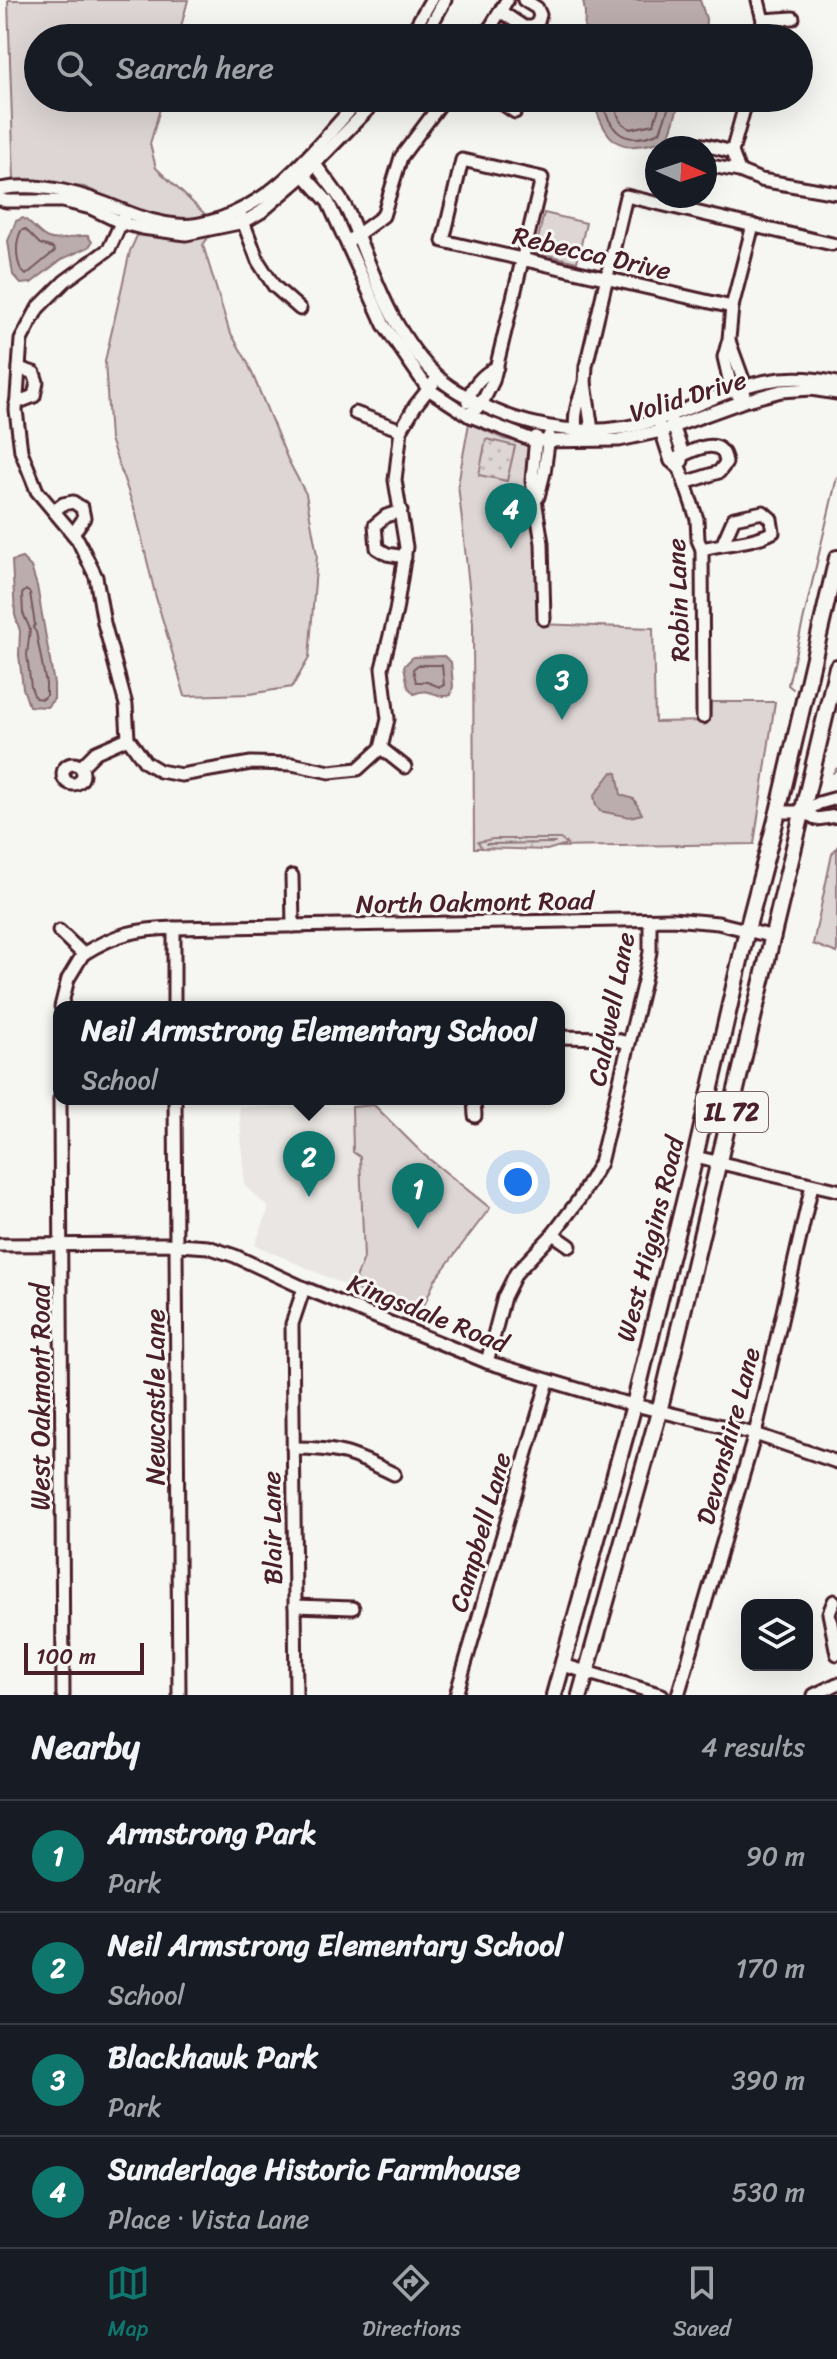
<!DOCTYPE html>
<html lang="en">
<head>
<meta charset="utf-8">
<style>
	body { margin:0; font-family:Sriracha,sans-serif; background:#242831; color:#f1f3f6 }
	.controls { position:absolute; right:24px; bottom:24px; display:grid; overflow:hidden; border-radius:16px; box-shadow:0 8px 32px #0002 }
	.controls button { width:72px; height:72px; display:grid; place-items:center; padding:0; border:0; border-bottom:2px solid #363941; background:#171b24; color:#f1f3f6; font:40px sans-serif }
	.compass { position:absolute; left:645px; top:136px; width:72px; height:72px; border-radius:50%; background:#171b24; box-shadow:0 8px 32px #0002; rotate:93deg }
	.scale { position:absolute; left:24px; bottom:20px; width:120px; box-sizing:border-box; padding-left:8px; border:4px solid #4a1f2b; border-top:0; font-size:22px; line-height:28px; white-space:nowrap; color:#4a1f2b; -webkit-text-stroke:6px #f6f6f2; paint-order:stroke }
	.you { position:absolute; left:518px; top:1182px; width:28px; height:28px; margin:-20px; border:6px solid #fff; border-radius:50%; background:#1a73e8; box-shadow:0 0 0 12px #1a73e833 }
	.badge { display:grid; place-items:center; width:52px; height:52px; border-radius:50%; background:#0f766e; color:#fff; font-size:26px; font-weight:700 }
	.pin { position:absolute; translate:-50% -66px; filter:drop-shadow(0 2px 4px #0008) }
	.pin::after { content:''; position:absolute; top:42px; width:28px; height:24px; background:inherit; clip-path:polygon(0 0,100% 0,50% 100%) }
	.popup { position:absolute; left:53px; top:1001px; width:512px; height:104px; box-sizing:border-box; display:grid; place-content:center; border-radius:16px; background:#171b24; filter:drop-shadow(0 2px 6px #0005); font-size:26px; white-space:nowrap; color:#9ea1a6 }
	.popup b { font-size:30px; color:#f1f3f6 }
	.popup::after { content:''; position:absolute; left:50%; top:100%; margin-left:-16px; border:16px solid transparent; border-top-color:#171b24 }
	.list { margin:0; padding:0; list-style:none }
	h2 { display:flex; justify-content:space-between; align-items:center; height:104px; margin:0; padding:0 32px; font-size:34px }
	h2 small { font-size:26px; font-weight:400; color:#9ea1a6 }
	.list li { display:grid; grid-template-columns:52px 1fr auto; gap:24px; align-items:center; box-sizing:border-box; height:112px; padding:0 32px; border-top:2px solid #363941 }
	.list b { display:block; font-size:30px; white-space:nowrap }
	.list p { margin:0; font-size:26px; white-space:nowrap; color:#9ea1a6 }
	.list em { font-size:26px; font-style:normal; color:#9ea1a6 }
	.icon { flex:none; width:44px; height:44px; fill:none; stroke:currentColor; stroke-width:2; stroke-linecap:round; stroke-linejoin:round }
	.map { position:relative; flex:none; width:837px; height:1695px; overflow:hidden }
	.search { position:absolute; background:#171b24; box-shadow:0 8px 32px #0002; left:24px; right:24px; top:24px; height:88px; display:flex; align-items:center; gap:20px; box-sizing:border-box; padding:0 28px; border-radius:44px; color:#9ea1a6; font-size:30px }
	.sheet { height:552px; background:#171b24 }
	nav { display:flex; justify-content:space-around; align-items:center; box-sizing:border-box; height:112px; border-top:2px solid #363941; background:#171b24; font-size:22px; color:#9ea1a6 }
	nav a { display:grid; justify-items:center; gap:4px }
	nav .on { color:#0f766e }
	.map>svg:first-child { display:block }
</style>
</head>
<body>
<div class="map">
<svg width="837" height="1695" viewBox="0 0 837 1695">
	<defs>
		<pattern id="wetland-marsh" width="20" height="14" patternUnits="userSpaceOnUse" patternTransform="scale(2)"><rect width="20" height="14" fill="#ddd6d5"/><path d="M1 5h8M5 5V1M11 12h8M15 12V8" fill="none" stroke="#bfb7b7"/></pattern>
		<pattern id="garden-dots" width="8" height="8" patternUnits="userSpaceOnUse" patternTransform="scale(2)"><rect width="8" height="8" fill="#ddd6d5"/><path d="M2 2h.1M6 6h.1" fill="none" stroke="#bfb7b7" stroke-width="1.8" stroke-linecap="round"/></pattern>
	</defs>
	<rect width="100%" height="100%" fill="#f6f6f2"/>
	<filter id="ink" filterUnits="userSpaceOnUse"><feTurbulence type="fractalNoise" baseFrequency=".0125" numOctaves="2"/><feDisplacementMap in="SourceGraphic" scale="16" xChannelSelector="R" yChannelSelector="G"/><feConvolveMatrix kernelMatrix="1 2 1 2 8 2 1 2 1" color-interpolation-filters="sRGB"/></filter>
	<g filter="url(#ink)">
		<polygon fill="#e9e6e3" points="239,1107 352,1107 353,1152 360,1157 364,1258 352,1288 255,1245 269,1208 245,1186"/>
		<g fill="#ddd6d5" stroke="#947a80" stroke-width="2">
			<polygon points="8,0 188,0 178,38 38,38 38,98 163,98 150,144 156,168 208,217 209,236 203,245 229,330 247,361 288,460 306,494 317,555 309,658 292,687 250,694 185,696 155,594 136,514 110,439 105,361 130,251 147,214 84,187 14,180"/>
			<polygon points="544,213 586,223 577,262 535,252"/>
			<polygon points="469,423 504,439 540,447 537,624 653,628 655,722 710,721 711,702 775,702 754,844 474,848 473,623 458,484"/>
			<polygon points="837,847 837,953 813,944 832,854"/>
			<polygon points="374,1105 423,1154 490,1208 435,1280 419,1317 352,1288 364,1258 360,1157 353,1152 352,1107"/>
		</g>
		<polygon fill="url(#wetland-marsh)" stroke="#947a80" stroke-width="2" points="493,839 560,839 567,844 547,850 482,848 478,842"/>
		<polygon fill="url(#garden-dots)" stroke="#947a80" stroke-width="2" points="486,439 515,446 507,481 479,475"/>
		<g fill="#bbadae" stroke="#8e747a" stroke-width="2">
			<polygon points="583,0 700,0 706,19 705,38 584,38 585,13"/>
			<path d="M592 98H681L670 133 665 140C617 155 607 143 592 98Z"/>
			<path d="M23 218C32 223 39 235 48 238 60 243 75 234 88 236L92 242 89 247 62 259 31 283 21 284 13 275 8 241 16 221Z"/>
			<polygon points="22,558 31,567 37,586 54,684 54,699 47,707 29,706 23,688 19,655 20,631 15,615 12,561"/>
			<path d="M444 656 451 662 453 686 451 695C437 700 431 686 414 694L408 687 404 666 413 657Z"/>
			<polygon points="612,772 617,773 621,795 634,799 642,814 630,817 600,811 596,805 594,796"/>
		</g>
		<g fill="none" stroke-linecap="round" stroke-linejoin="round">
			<g stroke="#77585f" stroke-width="2">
				<path d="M600 98C612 132 622 148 660 132L672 98"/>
				<polyline points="611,98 621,122 630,129 654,124 662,98"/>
				<path d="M25 229 40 244 53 248 55 251 26 275C15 267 15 243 21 231Z"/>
				<polygon points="26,590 30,593 35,625 33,628 36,632 46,684 46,696 42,699 35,698 31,687 27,655 30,629 23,613 22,594"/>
				<polygon points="418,665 442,665 444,685 440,687 427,682 416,682 413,669"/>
			</g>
			<g stroke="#8e747a" stroke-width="2">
				<polyline points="793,689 788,685 837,477"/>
				<polyline points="833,773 837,768"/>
				<polyline points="486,844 555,843"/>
			</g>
			<defs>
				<g id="minor">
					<polyline points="758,0 763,20 761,38"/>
					<polyline points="500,11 524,27 533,27 538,22 540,15 537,8 524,0"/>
					<polyline points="763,20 793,18"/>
					<polyline points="409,38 431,0"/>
					<polyline points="424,38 445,0"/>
					<polyline points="484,38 507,0"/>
					<polyline points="494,98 515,112"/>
					<path d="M679 148C693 139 716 148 732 152"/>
					<polyline points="732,152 739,171 761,180 837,193"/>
					<polyline points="732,152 747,98"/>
					<path d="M315 164C326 180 341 196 349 214 363 248 375 282 392 315 404 337 420 361 439 378 449 388 462 394 475 401 530 431 596 439 656 420 724 398 761 366 837 383"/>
					<polyline points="705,165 739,171"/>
					<polyline points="304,175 328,202 384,325 428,389 468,415 535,441 619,440 661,431 744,401 781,391 811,389 837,393"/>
					<path d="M0 189C42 181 86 195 124 211 141 218 159 223 177 225 192 227 205 223 219 219 279 199 319 143 361 98"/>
					<polyline points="0,199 6,201 62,201 91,208 122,223 142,228 186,234 244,222 261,212 304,175 379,98"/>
					<polyline points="126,212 109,249 65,281 38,308 21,340 16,410 21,451 37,491 78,540 96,577 104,623 126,705 128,738 145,762 160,771 181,775 251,763 292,764 330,772 358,769 381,748 388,719 382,668 396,611 406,547 395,480 401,430 415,406 438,377"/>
					<polyline points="241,216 258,261 274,286 300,309"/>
					<polyline points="350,240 383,216 401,157 445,98"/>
					<polyline points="729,341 745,385 744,392"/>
					<polyline points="738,395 729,379 724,357 729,339 732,307 753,225"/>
					<path d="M468 402C470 387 483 374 497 367"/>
					<polyline points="16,403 34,396 37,382 34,373 19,368"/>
					<polyline points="355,413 401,430"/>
					<polyline points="468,415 481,405 493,381 542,178 462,160 443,241 732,307"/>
					<polyline points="671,420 683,454 682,461"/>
					<polyline points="660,427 671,461 680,469 697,519 698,540 702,549 703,717"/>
					<path d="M577 433C572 417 579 399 585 383"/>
					<polyline points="589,434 592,430 585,383 586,366 626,196 832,244"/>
					<polyline points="536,437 532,481 542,543 544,619"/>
					<path d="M671 461C689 452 723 432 726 463L719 472 685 483"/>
					<polyline points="538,497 544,473 549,436"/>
					<polyline points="54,511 63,504 73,502 82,508 84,518 73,534"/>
					<polyline points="401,511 386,516 375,525 377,548 387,554 405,557"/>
					<path d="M702 549C725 543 752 543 773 532L771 519 763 512 734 518 723 543"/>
					<polyline points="381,748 405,767"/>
					<circle cx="73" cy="774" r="10"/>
					<polyline points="81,767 96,752 128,738"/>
					<polyline points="778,812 804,812 817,819 837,816"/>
					<polyline points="804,812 819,803 837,798"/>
					<polyline points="292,876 293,926"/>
					<polyline points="59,931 83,954 68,979 61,1007"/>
					<path d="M83 954C115 934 137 929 174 928L672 919 718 923 774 937"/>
					<polyline points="174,1007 174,928"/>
					<polyline points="559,1037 607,1038 629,1043"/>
					<polyline points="60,1099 63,1695"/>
					<polyline points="175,1099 179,1695"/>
					<polyline points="474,1099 475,1116"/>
					<polyline points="695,1157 837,1190"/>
					<polyline points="553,1234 570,1246"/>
					<polyline points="0,1245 165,1244 208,1247 235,1256 304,1288 487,1362 614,1400 755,1434 837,1462"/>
					<polyline points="487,1362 504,1297 516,1273 553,1234 580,1198 600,1163 644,981 650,952 650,921"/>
					<path d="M293 1448C339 1448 353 1454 394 1474"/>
					<polyline points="834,1601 829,1613 837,1654"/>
					<polyline points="295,1606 353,1608"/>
					<polyline points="563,1665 662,1695"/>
					<polyline points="296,1695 292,1324 304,1288"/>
					<polyline points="456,1695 548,1381"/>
					<polyline points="678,1695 755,1434 812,1185"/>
					<polyline points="814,1695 837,1684"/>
				</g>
				<g id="major">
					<polyline points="554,1695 634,1405 695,1157 747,930 778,812 837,558"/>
					<polyline points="580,1695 659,1412 837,667"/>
				</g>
			</defs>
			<use href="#minor" stroke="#4a1f2b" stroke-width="17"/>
			<use href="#major" stroke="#4a1f2b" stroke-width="20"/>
			<use href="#minor" stroke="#f6f6f2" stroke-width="11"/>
			<use href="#major" stroke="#f6f6f2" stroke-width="14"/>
		</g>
	</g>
	<g text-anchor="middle" stroke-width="6" stroke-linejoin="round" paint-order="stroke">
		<rect fill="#f6f6f2" stroke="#7e6067" stroke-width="2" x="696" y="1092" width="72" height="40" rx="6"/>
		<g font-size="24" font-weight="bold" fill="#4a1f2b">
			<text x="732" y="1120">IL 72</text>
		</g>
		<g font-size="26" fill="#4a1f2b" stroke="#f6f6f2">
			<text transform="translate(592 253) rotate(13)" y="9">Rebecca Drive</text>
			<text transform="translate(688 396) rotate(-17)" y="9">Volid Drive</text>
			<text transform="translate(678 600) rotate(-92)" y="9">Robin Lane</text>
			<text transform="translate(475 902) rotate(-1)" y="9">North Oakmont Road</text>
			<text transform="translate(611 1009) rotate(-79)" y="9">Caldwell Lane</text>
			<text transform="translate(650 1239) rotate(-76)" y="9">West Higgins Road</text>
			<text transform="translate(428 1313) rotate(22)" y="9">Kingsdale Road</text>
			<text transform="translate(40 1397) rotate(-90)" y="9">West Oakmont Road</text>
			<text transform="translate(155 1397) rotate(-90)" y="9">Newcastle Lane</text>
			<text transform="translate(728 1436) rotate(-75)" y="9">Devonshire Lane</text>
			<text transform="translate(272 1528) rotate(-91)" y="9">Blair Lane</text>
			<text transform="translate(480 1532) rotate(-74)" y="9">Campbell Lane</text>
		</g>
	</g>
</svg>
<div class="controls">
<button><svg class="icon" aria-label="layers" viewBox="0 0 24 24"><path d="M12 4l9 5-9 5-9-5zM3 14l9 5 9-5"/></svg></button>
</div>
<svg class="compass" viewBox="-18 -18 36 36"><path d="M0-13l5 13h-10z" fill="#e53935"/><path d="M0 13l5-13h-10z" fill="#9ea1a6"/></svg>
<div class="scale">100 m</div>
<div class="you"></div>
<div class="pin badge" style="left:418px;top:1229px">1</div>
<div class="pin badge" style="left:309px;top:1197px">2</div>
<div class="popup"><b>Neil Armstrong Elementary School</b>School</div>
<div class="pin badge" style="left:562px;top:720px">3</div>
<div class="pin badge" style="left:511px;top:549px">4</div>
<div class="search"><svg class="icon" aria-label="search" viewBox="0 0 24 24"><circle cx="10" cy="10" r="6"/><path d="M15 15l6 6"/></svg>Search here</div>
</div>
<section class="sheet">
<h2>Nearby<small>4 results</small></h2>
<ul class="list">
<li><span class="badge">1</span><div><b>Armstrong Park</b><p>Park</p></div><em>90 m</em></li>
<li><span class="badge">2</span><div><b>Neil Armstrong Elementary School</b><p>School</p></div><em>170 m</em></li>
<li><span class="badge">3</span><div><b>Blackhawk Park</b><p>Park</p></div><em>390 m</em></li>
<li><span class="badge">4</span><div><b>Sunderlage Historic Farmhouse</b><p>Place · Vista Lane</p></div><em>530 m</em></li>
</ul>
</section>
<nav>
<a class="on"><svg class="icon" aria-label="map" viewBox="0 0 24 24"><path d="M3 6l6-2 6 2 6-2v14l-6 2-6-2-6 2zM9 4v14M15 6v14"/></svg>Map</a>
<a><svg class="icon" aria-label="directions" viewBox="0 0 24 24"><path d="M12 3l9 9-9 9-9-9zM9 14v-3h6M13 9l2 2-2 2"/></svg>Directions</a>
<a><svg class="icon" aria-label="saved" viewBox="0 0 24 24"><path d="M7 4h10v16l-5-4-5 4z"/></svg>Saved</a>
</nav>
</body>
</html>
